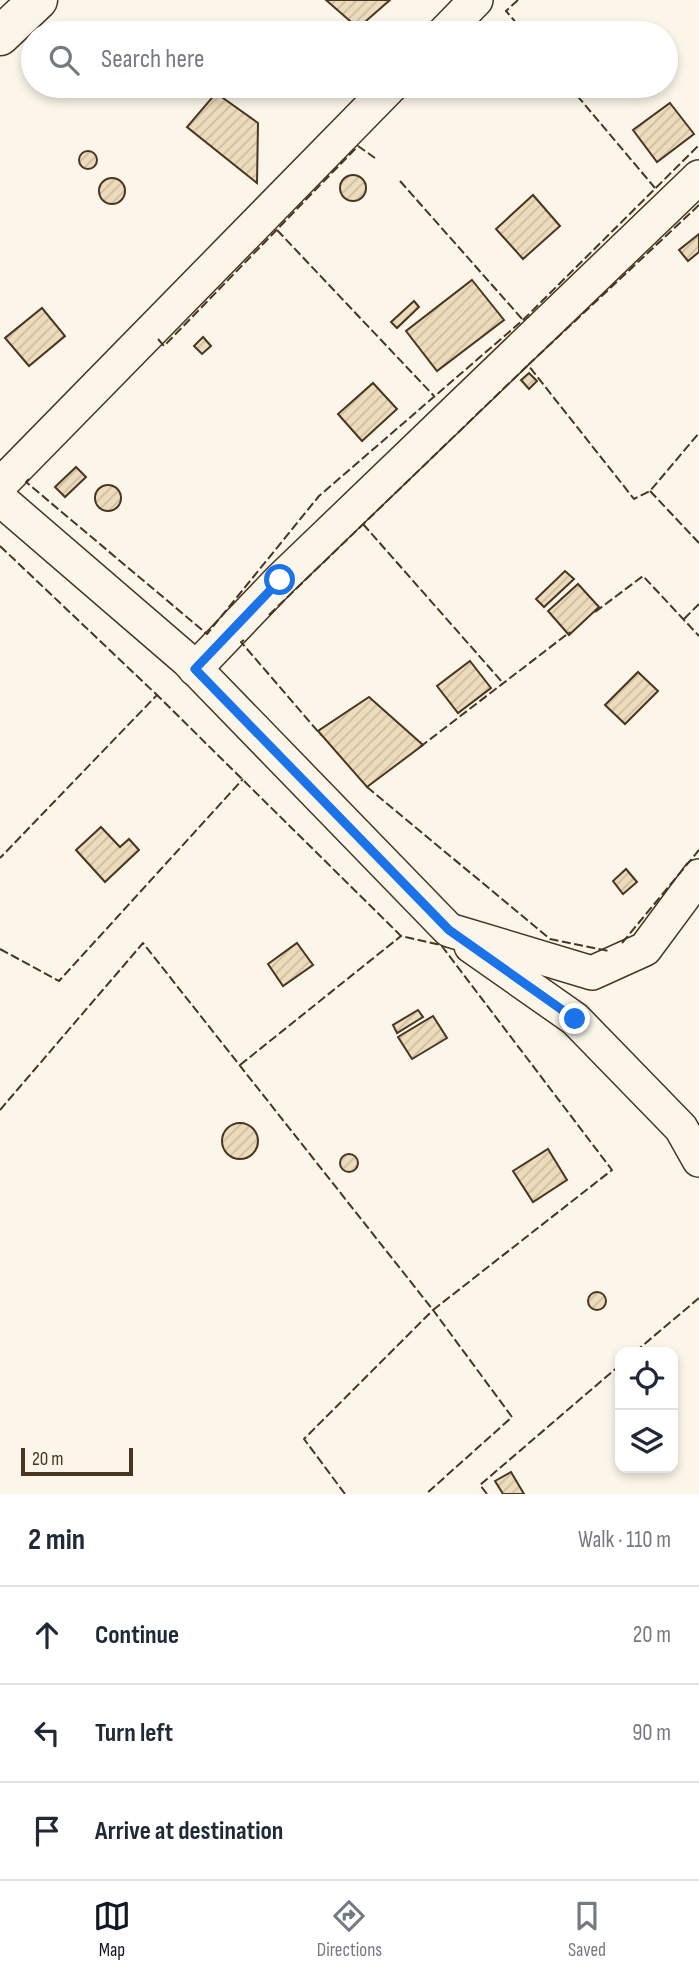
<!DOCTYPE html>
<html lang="en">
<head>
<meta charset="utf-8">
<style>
	body { margin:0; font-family:"Sofia Sans Condensed",sans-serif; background:#f6f6f7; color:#1f2937 }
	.controls { position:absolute; right:21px; bottom:21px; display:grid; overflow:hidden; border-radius:14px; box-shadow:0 4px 10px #0003 }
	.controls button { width:63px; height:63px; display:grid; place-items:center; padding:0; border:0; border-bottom:2px solid #e0e1e3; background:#fff; color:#1f2937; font:35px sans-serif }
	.scale { position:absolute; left:21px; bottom:18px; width:112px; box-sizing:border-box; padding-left:7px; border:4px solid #4a3520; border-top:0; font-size:19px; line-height:24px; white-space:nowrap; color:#4a3520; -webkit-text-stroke:5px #fbf6e9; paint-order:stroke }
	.stop { position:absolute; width:21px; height:21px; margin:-16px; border:5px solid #1a73e8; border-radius:50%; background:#fff }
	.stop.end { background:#1a73e8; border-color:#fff; box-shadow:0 2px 7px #0008 }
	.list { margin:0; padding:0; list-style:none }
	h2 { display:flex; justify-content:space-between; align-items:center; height:91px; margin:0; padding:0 28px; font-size:30px }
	h2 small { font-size:23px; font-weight:400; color:#747a83 }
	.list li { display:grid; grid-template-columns:46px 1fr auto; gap:21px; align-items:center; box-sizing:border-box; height:98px; padding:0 28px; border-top:2px solid #e0e1e3 }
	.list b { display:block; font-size:26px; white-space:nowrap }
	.list em { font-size:23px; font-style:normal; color:#747a83 }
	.icon { flex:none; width:38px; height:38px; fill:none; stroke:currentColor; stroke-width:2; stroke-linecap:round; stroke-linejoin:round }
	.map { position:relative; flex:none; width:699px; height:1494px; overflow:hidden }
	.search { position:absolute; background:#fff; box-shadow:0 4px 10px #0003; left:21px; right:21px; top:21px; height:77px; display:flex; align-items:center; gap:18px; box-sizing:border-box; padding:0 24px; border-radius:38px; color:#747a83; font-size:26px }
	.sheet { height:385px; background:#fff }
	nav { display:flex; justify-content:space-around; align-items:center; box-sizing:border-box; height:98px; border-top:2px solid #e0e1e3; background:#fff; font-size:19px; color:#747a83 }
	nav a { display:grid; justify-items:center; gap:4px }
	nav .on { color:#111827 }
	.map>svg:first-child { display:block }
</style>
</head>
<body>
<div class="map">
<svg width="699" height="1494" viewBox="0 0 699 1494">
	<defs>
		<pattern id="building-hatch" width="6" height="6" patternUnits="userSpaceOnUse" patternTransform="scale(1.75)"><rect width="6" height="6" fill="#ecdcbc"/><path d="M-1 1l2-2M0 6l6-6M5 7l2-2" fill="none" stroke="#ccbda1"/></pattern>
	</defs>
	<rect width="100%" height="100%" fill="#fbf6e9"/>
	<g fill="url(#building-hatch)" stroke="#4a3520" stroke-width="2">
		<polygon points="326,0 390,0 358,28"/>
		<polygon points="216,93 258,123 257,183 187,127"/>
		<polygon points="670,103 694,134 657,162 633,130"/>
		<circle cx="88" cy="160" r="9"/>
		<circle cx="353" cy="188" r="13"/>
		<circle cx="112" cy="191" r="13"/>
		<polygon points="533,195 560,226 523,259 496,229"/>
		<polygon points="699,234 699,252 688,261 679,250"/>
		<polygon points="472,280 504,320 437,371 406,331"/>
		<polygon points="414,301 419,307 397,328 391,322"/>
		<polygon points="42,308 65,336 29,366 5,338"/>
		<polygon points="203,337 211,346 202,354 194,346"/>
		<polygon points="529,373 537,381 529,389 521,380"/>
		<polygon points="373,383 397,409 362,441 338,414"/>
		<polygon points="76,467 86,477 65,497 55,487"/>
		<circle cx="108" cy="498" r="13"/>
		<polygon points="565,571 574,579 544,607 536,599"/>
		<polygon points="578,584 599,607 569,635 548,611"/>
		<polygon points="470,661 491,688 458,713 437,686"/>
		<polygon points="638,672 658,691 625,724 605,705"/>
		<polygon points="369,697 423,745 367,787 318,731"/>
		<polygon points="101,827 120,847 129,839 139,850 105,882 76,850"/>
		<polygon points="626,869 637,882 623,894 613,881"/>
		<polygon points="297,943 313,965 283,986 268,964"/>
		<polygon points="418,1010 423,1017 397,1033 393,1025"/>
		<polygon points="433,1016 447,1038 412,1059 398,1037"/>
		<circle cx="240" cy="1141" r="18"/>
		<polygon points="548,1149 567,1180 533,1202 513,1171"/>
		<circle cx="349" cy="1163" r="9"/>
		<circle cx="597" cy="1301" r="9"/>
		<polygon points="511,1472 524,1494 503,1494 495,1481"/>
	</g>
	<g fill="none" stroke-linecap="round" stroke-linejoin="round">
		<defs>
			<g id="street">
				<polyline points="444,33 476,0"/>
				<polyline points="0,485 391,86"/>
				<polyline points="0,499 187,660 449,930 592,973 645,949 699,876"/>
				<polyline points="195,669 280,580 699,177"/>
				<polyline points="471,946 575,1019 681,1128 699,1160"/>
			</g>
			<polyline id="secondary" points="0,36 38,0"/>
		</defs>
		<use href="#street" stroke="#4a3520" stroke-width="36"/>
		<use href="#secondary" stroke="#4a3520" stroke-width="41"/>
		<use href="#street" stroke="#fbf6e9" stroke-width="33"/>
		<use href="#secondary" stroke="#fbf6e9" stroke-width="38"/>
		<g stroke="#4a3520" stroke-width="2" stroke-dasharray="9 3.5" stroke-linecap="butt">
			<polyline points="518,0 506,11 525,33"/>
			<polyline points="569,86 655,188"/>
			<polyline points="400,181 523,320"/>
			<polyline points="699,205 528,365 634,499 650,491 699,433"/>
			<polyline points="277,230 434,396"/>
			<polyline points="158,339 164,346 358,146 375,158"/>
			<polyline points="29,479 26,482 207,634 319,496 523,320 699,145"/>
			<polyline points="650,491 699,543"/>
			<polyline points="363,524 503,683"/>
			<polyline points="0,546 157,695 0,858"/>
			<polyline points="595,612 643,576 699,636"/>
			<polyline points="269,615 528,365"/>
			<polyline points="684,619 699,604"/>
			<polyline points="244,640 241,642 321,735"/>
			<polyline points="420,747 570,632"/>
			<polyline points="367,787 550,939 609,951"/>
			<polyline points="622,943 699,850"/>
			<polyline points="0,949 59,981 243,779"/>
			<polyline points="240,1065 401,936"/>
			<polyline points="0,1110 143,943 433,1310 612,1170 441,945 401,936 157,695"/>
			<polyline points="635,1352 699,1298"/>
			<polyline points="345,1494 304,1439 433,1310 512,1417 426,1494"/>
			<polyline points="487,1494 480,1485 620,1365"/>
		</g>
	</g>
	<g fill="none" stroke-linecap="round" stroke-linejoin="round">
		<polyline stroke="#1a73e8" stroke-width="9" points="280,580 195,669 449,930 575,1019"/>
	</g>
</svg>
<div class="controls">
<button><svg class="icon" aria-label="locate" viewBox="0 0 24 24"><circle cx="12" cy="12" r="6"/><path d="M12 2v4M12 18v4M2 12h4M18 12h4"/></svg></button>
<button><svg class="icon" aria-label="layers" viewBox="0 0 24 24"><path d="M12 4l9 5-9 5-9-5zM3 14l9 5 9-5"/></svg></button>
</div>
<div class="scale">20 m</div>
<div class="stop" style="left:280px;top:580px"></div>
<div class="stop end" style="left:575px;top:1019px"></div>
<div class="search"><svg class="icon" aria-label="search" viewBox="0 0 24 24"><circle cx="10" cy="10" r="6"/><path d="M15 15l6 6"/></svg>Search here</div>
</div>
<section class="sheet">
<h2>2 min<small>Walk · 110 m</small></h2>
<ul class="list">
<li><svg class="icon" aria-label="ahead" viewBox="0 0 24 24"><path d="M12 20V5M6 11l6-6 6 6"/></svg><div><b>Continue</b></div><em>20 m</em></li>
<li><svg class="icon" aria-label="left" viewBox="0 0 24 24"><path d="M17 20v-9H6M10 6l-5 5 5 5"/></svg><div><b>Turn left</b></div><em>90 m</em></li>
<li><svg class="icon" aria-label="arrive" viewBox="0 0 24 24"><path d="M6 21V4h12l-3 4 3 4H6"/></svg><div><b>Arrive at destination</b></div></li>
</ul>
</section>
<nav>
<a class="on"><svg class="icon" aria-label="map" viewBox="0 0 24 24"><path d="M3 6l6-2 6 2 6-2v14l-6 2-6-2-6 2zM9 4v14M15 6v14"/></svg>Map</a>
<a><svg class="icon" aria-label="directions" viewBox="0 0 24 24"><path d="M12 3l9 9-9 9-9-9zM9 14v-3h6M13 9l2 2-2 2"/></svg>Directions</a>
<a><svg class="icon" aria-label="saved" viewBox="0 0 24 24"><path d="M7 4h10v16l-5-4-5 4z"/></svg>Saved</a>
</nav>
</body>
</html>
